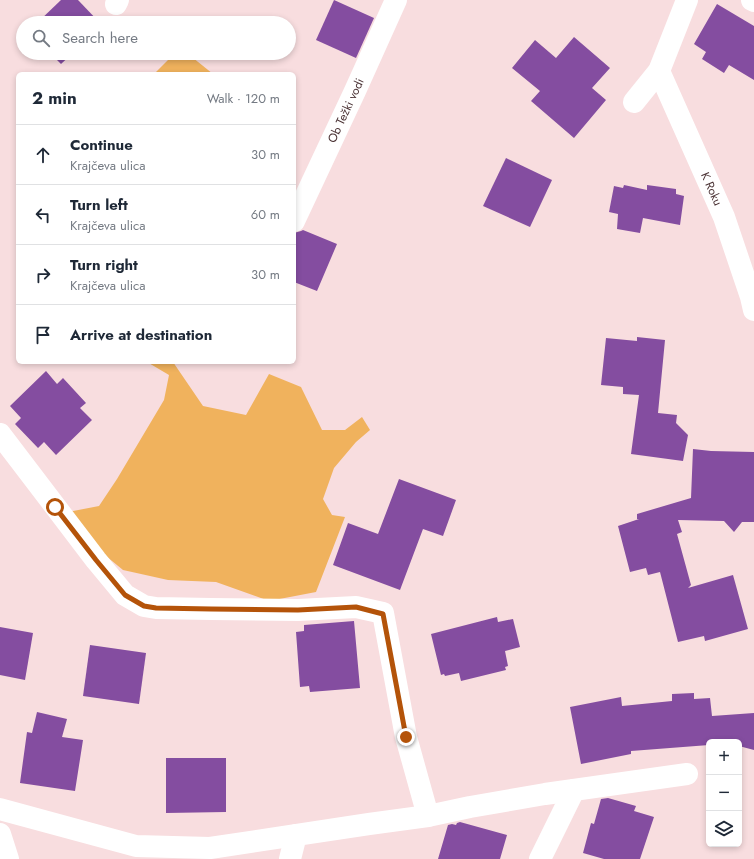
<!DOCTYPE html>
<html lang="en">
<head>
<meta charset="utf-8">
<style>
	body { margin:0; font-family:Jost,sans-serif; background:#f6f6f7; color:#1f2937 }
	.controls { position:absolute; right:12px; bottom:12px; display:grid; overflow:hidden; border-radius:6px; box-shadow:0 2px 6px #0003 }
	.controls button { width:36px; height:36px; display:grid; place-items:center; padding:0; border:0; border-bottom:1px solid #e0e1e3; background:#fff; color:#1f2937; font:20px sans-serif }
	.stop { position:absolute; width:12px; height:12px; margin:-9px; border:3px solid #b45309; border-radius:50%; background:#fff }
	.stop.end { background:#b45309; border-color:#fff; box-shadow:0 1px 4px #0008 }
	.list { margin:0; padding:0; list-style:none }
	h2 { display:flex; justify-content:space-between; align-items:center; height:52px; margin:0; padding:0 16px; font-size:17px }
	h2 small { font-size:13px; font-weight:400; color:#747a83 }
	.list li { display:grid; grid-template-columns:26px 1fr auto; gap:12px; align-items:center; box-sizing:border-box; height:60px; padding:0 16px; border-top:1px solid #e0e1e3 }
	.list b { display:block; font-size:15px; white-space:nowrap }
	.list p { margin:0; font-size:13px; white-space:nowrap; color:#747a83 }
	.list em { font-size:13px; font-style:normal; color:#747a83 }
	.icon { flex:none; width:22px; height:22px; fill:none; stroke:currentColor; stroke-width:2; stroke-linecap:round; stroke-linejoin:round }
	.map { position:relative; flex:none; width:754px; height:859px; overflow:hidden }
	.search { position:absolute; background:#fff; box-shadow:0 2px 6px #0003; left:16px; top:16px; width:280px; height:44px; display:flex; align-items:center; gap:10px; box-sizing:border-box; padding:0 14px; border-radius:22px; color:#747a83; font-size:15px }
	.panel { position:absolute; background:#fff; box-shadow:0 2px 6px #0003; left:16px; top:72px; width:280px; height:292px; border-radius:6px }
	.map>svg:first-child { display:block }
</style>
</head>
<body>
<div class="map">
<svg width="754" height="859" viewBox="0 0 754 859">
	<rect width="100%" height="100%" fill="#f8dddf"/>
	<g fill="#f0b25d">
		<polygon points="175,53 187,53 213,74 154,74"/>
		<polygon points="147,362 173,362 203,406 246,415 269,374 301,387 322,430 345,430 362,417 370,430 356,442 334,468 323,499 332,515 345,517 316,592 269,601 216,582 168,580 123,570 84,538 68,512 99,506 117,479 164,400 169,375"/>
	</g>
	<g fill="#844da0">
		<polygon points="61,0 78,0 100,23 37,23"/>
		<polygon points="334,0 374,18 356,58 316,40"/>
		<polygon points="717,4 754,26 754,80 729,65 724,73 702,59 706,52 694,44"/>
		<polygon points="574,37 610,68 592,88 606,100 574,138 531,101 540,91 512,68 535,40 556,58"/>
		<polygon points="50,53 73,53 61,64"/>
		<polygon points="506,158 552,180 530,227 483,206"/>
		<polygon points="624,185 647,190 647,185 676,189 676,194 684,196 680,225 643,218 640,233 617,229 618,214 609,212 614,186 623,188"/>
		<polygon points="303,230 337,244 317,291 294,282 294,233 301,231"/>
		<polygon points="637,337 665,340 658,413 677,415 676,423 688,435 683,461 631,454 639,395 623,394 623,387 601,385 606,338 637,341"/>
		<polygon points="46,371 57,384 63,378 86,403 80,408 92,420 56,455 44,442 38,448 15,424 21,418 10,406"/>
		<polygon points="693,449 711,451 754,452 754,522 742,522 734,532 724,521 678,520 682,532 677,534 691,585 688,588 733,575 748,629 705,641 704,636 678,642 660,572 648,575 646,568 630,572 618,526 639,519 637,519 637,514 691,498"/>
		<polygon points="399,479 456,500 443,536 423,529 400,590 333,565 348,523 378,534"/>
		<polygon points="497,617 498,622 513,619 520,647 505,651 508,666 505,667 506,670 461,681 459,673 445,676 444,674 441,675 431,634"/>
		<polygon points="354,621 360,688 310,692 309,686 300,687 296,632 304,631 304,625"/>
		<polygon points="0,627 33,633 25,680 0,675"/>
		<polygon points="90,645 146,653 139,704 83,696"/>
		<polygon points="694,693 694,699 710,698 712,716 754,713 754,750 739,746 739,742 709,742 709,745 631,751 631,754 581,764 570,707 621,697 622,706 672,701 672,694"/>
		<polygon points="37,712 67,719 62,737 83,740 75,791 20,783 27,732 32,733"/>
		<polygon points="166,758 226,758 226,812 166,813"/>
		<polygon points="608,798 636,806 634,811 654,817 640,859 604,859 583,853 591,823 594,824 601,799"/>
		<polygon points="460,822 507,835 500,859 438,859 448,825 452,824 456,825 457,823"/>
	</g>
	<g fill="none" stroke-linecap="round" stroke-linejoin="round">
		<g stroke="#fff" stroke-width="22">
			<polyline points="752,0 754,1"/>
			<polyline points="116,4 118,0"/>
			<path id="s1" d="M659 71 724 217 751 297 754 310"/>
			<polyline points="634,102 659,71 687,0"/>
			<path id="s2" d="M294 221 355 91 396 0"/>
			<polyline points="0,434 96,560 125,595 144,606 156,608 211,609 298,610 356,607 383,613 406,737 428,816"/>
			<polyline points="0,809 136,846 210,848 369,824 428,816 470,807 545,794 687,774"/>
			<polyline points="0,834 8,859"/>
			<polyline points="290,859 296,835"/>
			<polyline points="540,859 574,790"/>
		</g>
	</g>
	<g fill="none" stroke-linecap="round" stroke-linejoin="round">
		<polyline stroke="#b45309" stroke-width="5" points="55,507 96,560 125,595 144,606 156,608 211,609 298,610 356,607 383,614 406,737"/>
	</g>
	<g text-anchor="middle" stroke-width="4" stroke-linejoin="round" paint-order="stroke">
		<g font-size="12" fill="#4c3436" stroke="#fceeef">
			<text dy="4" stroke="none"><textPath href="#s2" startOffset="122">Ob Težki vodi</textPath></text>
			<text dy="4" stroke="none"><textPath href="#s1" startOffset="129">K Roku</textPath></text>
		</g>
	</g>
</svg>
<div class="controls">
<button>+</button>
<button>−</button>
<button><svg class="icon" aria-label="layers" viewBox="0 0 24 24"><path d="M12 4l9 5-9 5-9-5zM3 14l9 5 9-5"/></svg></button>
</div>
<div class="stop" style="left:55px;top:507px"></div>
<div class="stop end" style="left:406px;top:737px"></div>
<div class="search"><svg class="icon" aria-label="search" viewBox="0 0 24 24"><circle cx="10" cy="10" r="6"/><path d="M15 15l6 6"/></svg>Search here</div>
<section class="panel">
<h2>2 min<small>Walk · 120 m</small></h2>
<ul class="list">
<li><svg class="icon" aria-label="ahead" viewBox="0 0 24 24"><path d="M12 20V5M6 11l6-6 6 6"/></svg><div><b>Continue</b><p>Krajčeva ulica</p></div><em>30 m</em></li>
<li><svg class="icon" aria-label="left" viewBox="0 0 24 24"><path d="M17 20v-9H6M10 6l-5 5 5 5"/></svg><div><b>Turn left</b><p>Krajčeva ulica</p></div><em>60 m</em></li>
<li><svg class="icon" aria-label="right" viewBox="0 0 24 24"><path d="M7 20v-9h11M14 6l5 5-5 5"/></svg><div><b>Turn right</b><p>Krajčeva ulica</p></div><em>30 m</em></li>
<li><svg class="icon" aria-label="arrive" viewBox="0 0 24 24"><path d="M6 21V4h12l-3 4 3 4H6"/></svg><div><b>Arrive at destination</b></div></li>
</ul>
</section>
</div>
</body>
</html>
